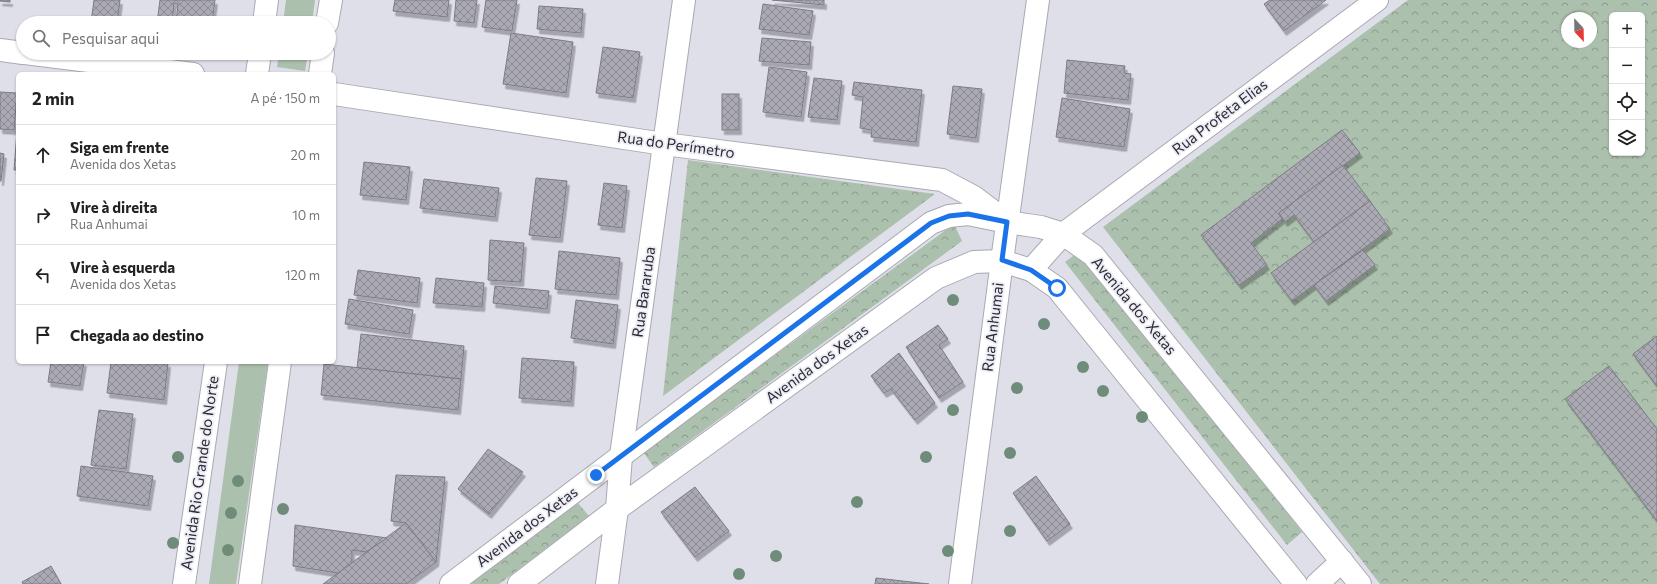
<!DOCTYPE html>
<html lang="pt">
<head>
<meta charset="utf-8">
<style>
	body { margin:0; font-family:Commissioner,sans-serif; background:#f6f6f6; color:#222 }
	.controls { position:absolute; right:12px; top:12px; display:grid; overflow:hidden; border-radius:6px; box-shadow:0 1px 3px #0004 }
	.controls button { width:36px; height:36px; display:grid; place-items:center; padding:0; border:0; border-bottom:1px solid #e0e0e0; background:#fff; color:#222; font:20px sans-serif }
	.compass { position:absolute; left:1561px; top:12px; width:36px; height:36px; border-radius:50%; background:#fff; box-shadow:0 1px 3px #0004; rotate:158deg }
	.stop { position:absolute; width:12px; height:12px; margin:-9px; border:3px solid #1a73e8; border-radius:50%; background:#fff }
	.stop.end { background:#1a73e8; border-color:#fff; box-shadow:0 1px 4px #0008 }
	.list { margin:0; padding:0; list-style:none }
	h2 { display:flex; justify-content:space-between; align-items:center; height:52px; margin:0; padding:0 16px; font-size:17px }
	h2 small { font-size:13px; font-weight:400; color:#767676 }
	.list li { display:grid; grid-template-columns:26px 1fr auto; gap:12px; align-items:center; box-sizing:border-box; height:60px; padding:0 16px; border-top:1px solid #e0e0e0 }
	.list b { display:block; font-size:15px; white-space:nowrap }
	.list p { margin:0; font-size:13px; white-space:nowrap; color:#767676 }
	.list em { font-size:13px; font-style:normal; color:#767676 }
	.icon { flex:none; width:22px; height:22px; fill:none; stroke:currentColor; stroke-width:2; stroke-linecap:round; stroke-linejoin:round }
	.map { position:relative; flex:none; width:1657px; height:584px; overflow:hidden }
	.search { position:absolute; background:#fff; box-shadow:0 1px 3px #0004; left:16px; top:16px; width:320px; height:44px; display:flex; align-items:center; gap:10px; box-sizing:border-box; padding:0 14px; border-radius:22px; color:#767676; font-size:15px }
	.panel { position:absolute; background:#fff; box-shadow:0 1px 3px #0004; left:16px; top:72px; width:320px; height:292px; border-radius:6px }
	.map>svg:first-child { display:block }
</style>
</head>
<body>
<div class="map">
<svg width="1657" height="584" viewBox="0 0 1657 584">
	<defs>
		<pattern id="park-crowns" width="20" height="18" patternUnits="userSpaceOnUse"><rect width="20" height="18" fill="#acc0ae"/><path d="M2 6a3 3 0 1 1 6 0M12 15a3 3 0 1 1 6 0" fill="none" stroke="#8c9c8e"/></pattern>
		<pattern id="building-cross-hatch" width="8" height="8" patternUnits="userSpaceOnUse"><rect width="8" height="8" fill="#abaab4"/><path d="M0 0l8 8M0 8l8-8" fill="none" stroke="#8b8b93"/></pattern>
		<filter id="shadow"><feDropShadow dx="2.5" dy="4.5" stdDeviation="0" flood-color="#0004"/></filter>
	</defs>
	<rect width="100%" height="100%" fill="#dfdfea"/>
	<g fill="#acc0ae">
		<polygon points="286,0 315,0 312,23 283,23"/>
		<polygon points="279,53 308,53 305,71 277,67"/>
		<polygon points="239,362 268,362 236,584 209,584"/>
	</g>
	<g fill="url(#park-crowns)" fill-rule="evenodd">
		<path d="M1408 0H1657V584H1380L1103 227ZM1612 15H1642V153H1612ZM1567 18H1591V42H1567Z"/>
		<polygon points="688,160 935,194 663,396"/>
		<polygon points="954,224 962,241 654,467 643,452"/>
		<polygon points="1081,250 1302,532 1287,545 1065,262"/>
		<polygon points="578,503 589,516 499,584 470,584"/>
	</g>
	<g fill="url(#building-cross-hatch)" stroke="#7d7c85" filter="url(#shadow)">
		<polygon points="0,0 10,0 10,2 0,1"/>
		<polygon points="94,0 120,0 117,23 91,22"/>
		<polygon points="160,0 215,0 212,23 176,23 178,4 174,3 172,23 157,23"/>
		<polygon points="395,0 449,0 447,17 393,11"/>
		<polygon points="456,0 477,0 474,23 454,21"/>
		<polygon points="486,0 517,0 512,31 482,27"/>
		<polygon points="772,0 824,0 824,5"/>
		<polygon points="1270,0 1326,0 1284,31 1264,4"/>
		<polygon points="763,4 813,11 809,35 759,29"/>
		<polygon points="539,6 583,9 581,33 537,29"/>
		<polygon points="511,33 573,42 566,93 503,84"/>
		<polygon points="762,38 811,42 809,65 759,61"/>
		<polygon points="603,47 640,52 633,98 596,93"/>
		<polygon points="1067,60 1125,66 1124,73 1131,74 1128,100 1064,93"/>
		<polygon points="769,67 807,72 801,117 763,112"/>
		<polygon points="814,78 842,81 837,120 808,117"/>
		<polygon points="854,82 922,90 916,142 871,137 872,130 860,128 863,97 852,95"/>
		<polygon points="953,86 982,89 976,138 947,134"/>
		<polygon points="0,92 17,93 14,130 0,129"/>
		<rect x="722" y="94" width="17" height="36"/>
		<polygon points="1062,98 1130,109 1124,147 1056,137"/>
		<polygon points="18,118 18,170 14,170"/>
		<polygon points="1342,130 1360,153 1279,213 1282,219 1251,243 1267,265 1239,285 1201,235"/>
		<polygon points="0,153 4,154 1,181 0,181"/>
		<polygon points="364,162 410,167 406,200 360,195"/>
		<polygon points="1343,165 1370,201 1314,242 1294,215 1285,222 1279,213"/>
		<polygon points="536,178 567,181 560,238 529,235"/>
		<polygon points="424,179 499,188 495,217 420,208"/>
		<polygon points="604,183 627,186 622,228 598,225"/>
		<polygon points="1370,201 1390,229 1292,301 1271,273"/>
		<polygon points="490,240 524,243 521,282 488,280"/>
		<polygon points="1363,250 1375,265 1326,301 1314,285"/>
		<polygon points="559,251 620,258 616,295 555,289"/>
		<polygon points="358,270 420,278 417,303 354,295"/>
		<polygon points="436,278 484,283 482,307 433,303"/>
		<polygon points="495,286 549,291 547,309 493,303"/>
		<polygon points="349,299 413,310 409,334 345,324"/>
		<polygon points="576,300 618,305 613,344 571,338"/>
		<polygon points="938,325 948,339 939,345 963,382 939,398 906,347"/>
		<polygon points="361,334 464,346 461,379 357,368"/>
		<polygon points="1657,336 1657,386 1633,354"/>
		<polygon points="899,353 935,403 915,420 891,389 884,393 871,376"/>
		<polygon points="522,358 574,362 571,402 519,398"/>
		<polygon points="51,362 84,362 80,386 48,382"/>
		<polygon points="111,362 168,363 164,400 107,393"/>
		<polygon points="324,364 461,379 458,410 321,395"/>
		<polygon points="1609,366 1657,429 1657,521 1565,399"/>
		<polygon points="99,410 133,414 126,469 91,465"/>
		<polygon points="488,449 523,472 489,514 458,489"/>
		<polygon points="81,466 153,476 148,506 77,496"/>
		<polygon points="396,475 445,477 436,562 406,523 391,521"/>
		<polygon points="1036,476 1070,524 1047,541 1013,493"/>
		<polygon points="695,487 729,531 695,557 661,512"/>
		<polygon points="406,523 436,562 406,584 323,584"/>
		<polygon points="295,525 387,538 366,552 352,550 352,563 338,573 293,566"/>
		<polygon points="51,566 61,584 23,584 22,582"/>
		<polygon points="876,578 929,584 875,584"/>
	</g>
	<g fill="none" stroke-linecap="round" stroke-linejoin="round">
		<defs>
			<g id="street">
				<polyline points="0,50 23,53"/>
				<polyline points="25,53 193,74"/>
				<polyline points="334,94 664,144 942,180 974,197 1007,222"/>
				<polyline points="1031,270 1063,234 1377,0"/>
				<polyline points="607,584 617,509 621,456 684,0"/>
				<polyline points="960,584 1002,261 1038,0"/>
				<polyline points="1317,584 1342,561"/>
			</g>
			<g id="secondary">
				<polyline points="264,23 267,0"/>
				<polyline points="327,23 331,0"/>
				<polyline points="257,74 260,53"/>
				<polyline points="320,74 323,53"/>
				<polyline points="184,584 216,362"/>
				<polyline points="250,584 280,362"/>
				<polyline points="451,584 931,223 949,216 968,214 1007,222 1041,227 1063,234 1093,255 1360,584"/>
				<polyline points="519,584 617,509 936,278 974,262 1002,261 1031,270 1057,288 1296,584"/>
			</g>
		</defs>
		<use href="#street" stroke="#a9a9b3" stroke-width="24"/>
		<use href="#secondary" stroke="#a9a9b3" stroke-width="24"/>
		<use href="#street" stroke="#fff" stroke-width="22"/>
		<use href="#secondary" stroke="#fff" stroke-width="22"/>
	</g>
	<g fill="#6f8c7b">
		<circle cx="953" cy="300" r="6"/>
		<circle cx="1044" cy="324" r="6"/>
		<circle cx="1083" cy="367" r="6"/>
		<circle cx="1017" cy="388" r="6"/>
		<circle cx="1103" cy="391" r="6"/>
		<circle cx="953" cy="410" r="6"/>
		<circle cx="1142" cy="417" r="6"/>
		<circle cx="1010" cy="453" r="6"/>
		<circle cx="178" cy="457" r="6"/>
		<circle cx="926" cy="457" r="6"/>
		<circle cx="238" cy="481" r="6"/>
		<circle cx="857" cy="502" r="6"/>
		<circle cx="283" cy="509" r="6"/>
		<circle cx="231" cy="513" r="6"/>
		<circle cx="1010" cy="531" r="6"/>
		<circle cx="173" cy="543" r="6"/>
		<circle cx="228" cy="550" r="6"/>
		<circle cx="948" cy="551" r="6"/>
		<circle cx="776" cy="556" r="6"/>
		<circle cx="739" cy="574" r="6"/>
	</g>
	<g fill="none" stroke-linecap="round" stroke-linejoin="round">
		<polyline stroke="#1a73e8" stroke-width="5" points="596,475 931,223 949,216 968,214 1007,222 1002,260 1031,270 1057,288"/>
	</g>
	<g text-anchor="middle" stroke-width="3.5" stroke-linejoin="round" paint-order="stroke">
		<g font-size="15" fill="#2b2b2f" stroke="#ececf7">
			<text transform="translate(1220 117) rotate(-37)" y="5">Rua Profeta Elias</text>
			<text transform="translate(676 145) rotate(8)" y="5">Rua do Perímetro</text>
			<text transform="translate(644 292) rotate(-82)" y="5">Rua Bararuba</text>
			<text transform="translate(1134 306) rotate(50)" y="5">Avenida dos Xetas</text>
			<text transform="translate(993 327) rotate(-83)" y="5">Rua Anhumai</text>
			<text transform="translate(817 364) rotate(-36)" y="5">Avenida dos Xetas</text>
			<text transform="translate(200 473) rotate(-82)" y="5">Avenida Rio Grande do Norte</text>
			<text transform="translate(527 527) rotate(-37)" y="5">Avenida dos Xetas</text>
		</g>
	</g>
</svg>
<div class="controls">
<button>+</button>
<button>−</button>
<button><svg class="icon" aria-label="locate" viewBox="0 0 24 24"><circle cx="12" cy="12" r="6"/><path d="M12 2v4M12 18v4M2 12h4M18 12h4"/></svg></button>
<button><svg class="icon" aria-label="layers" viewBox="0 0 24 24"><path d="M12 4l9 5-9 5-9-5zM3 14l9 5 9-5"/></svg></button>
</div>
<svg class="compass" viewBox="-18 -18 36 36"><path d="M0-13l5 13h-10z" fill="#e53935"/><path d="M0 13l5-13h-10z" fill="#767676"/></svg>
<div class="stop" style="left:1057px;top:288px"></div>
<div class="stop end" style="left:596px;top:475px"></div>
<div class="search"><svg class="icon" aria-label="search" viewBox="0 0 24 24"><circle cx="10" cy="10" r="6"/><path d="M15 15l6 6"/></svg>Pesquisar aqui</div>
<section class="panel">
<h2>2 min<small>A pé · 150 m</small></h2>
<ul class="list">
<li><svg class="icon" aria-label="ahead" viewBox="0 0 24 24"><path d="M12 20V5M6 11l6-6 6 6"/></svg><div><b>Siga em frente</b><p>Avenida dos Xetas</p></div><em>20 m</em></li>
<li><svg class="icon" aria-label="right" viewBox="0 0 24 24"><path d="M7 20v-9h11M14 6l5 5-5 5"/></svg><div><b>Vire à direita</b><p>Rua Anhumai</p></div><em>10 m</em></li>
<li><svg class="icon" aria-label="left" viewBox="0 0 24 24"><path d="M17 20v-9H6M10 6l-5 5 5 5"/></svg><div><b>Vire à esquerda</b><p>Avenida dos Xetas</p></div><em>120 m</em></li>
<li><svg class="icon" aria-label="arrive" viewBox="0 0 24 24"><path d="M6 21V4h12l-3 4 3 4H6"/></svg><div><b>Chegada ao destino</b></div></li>
</ul>
</section>
</div>
</body>
</html>
